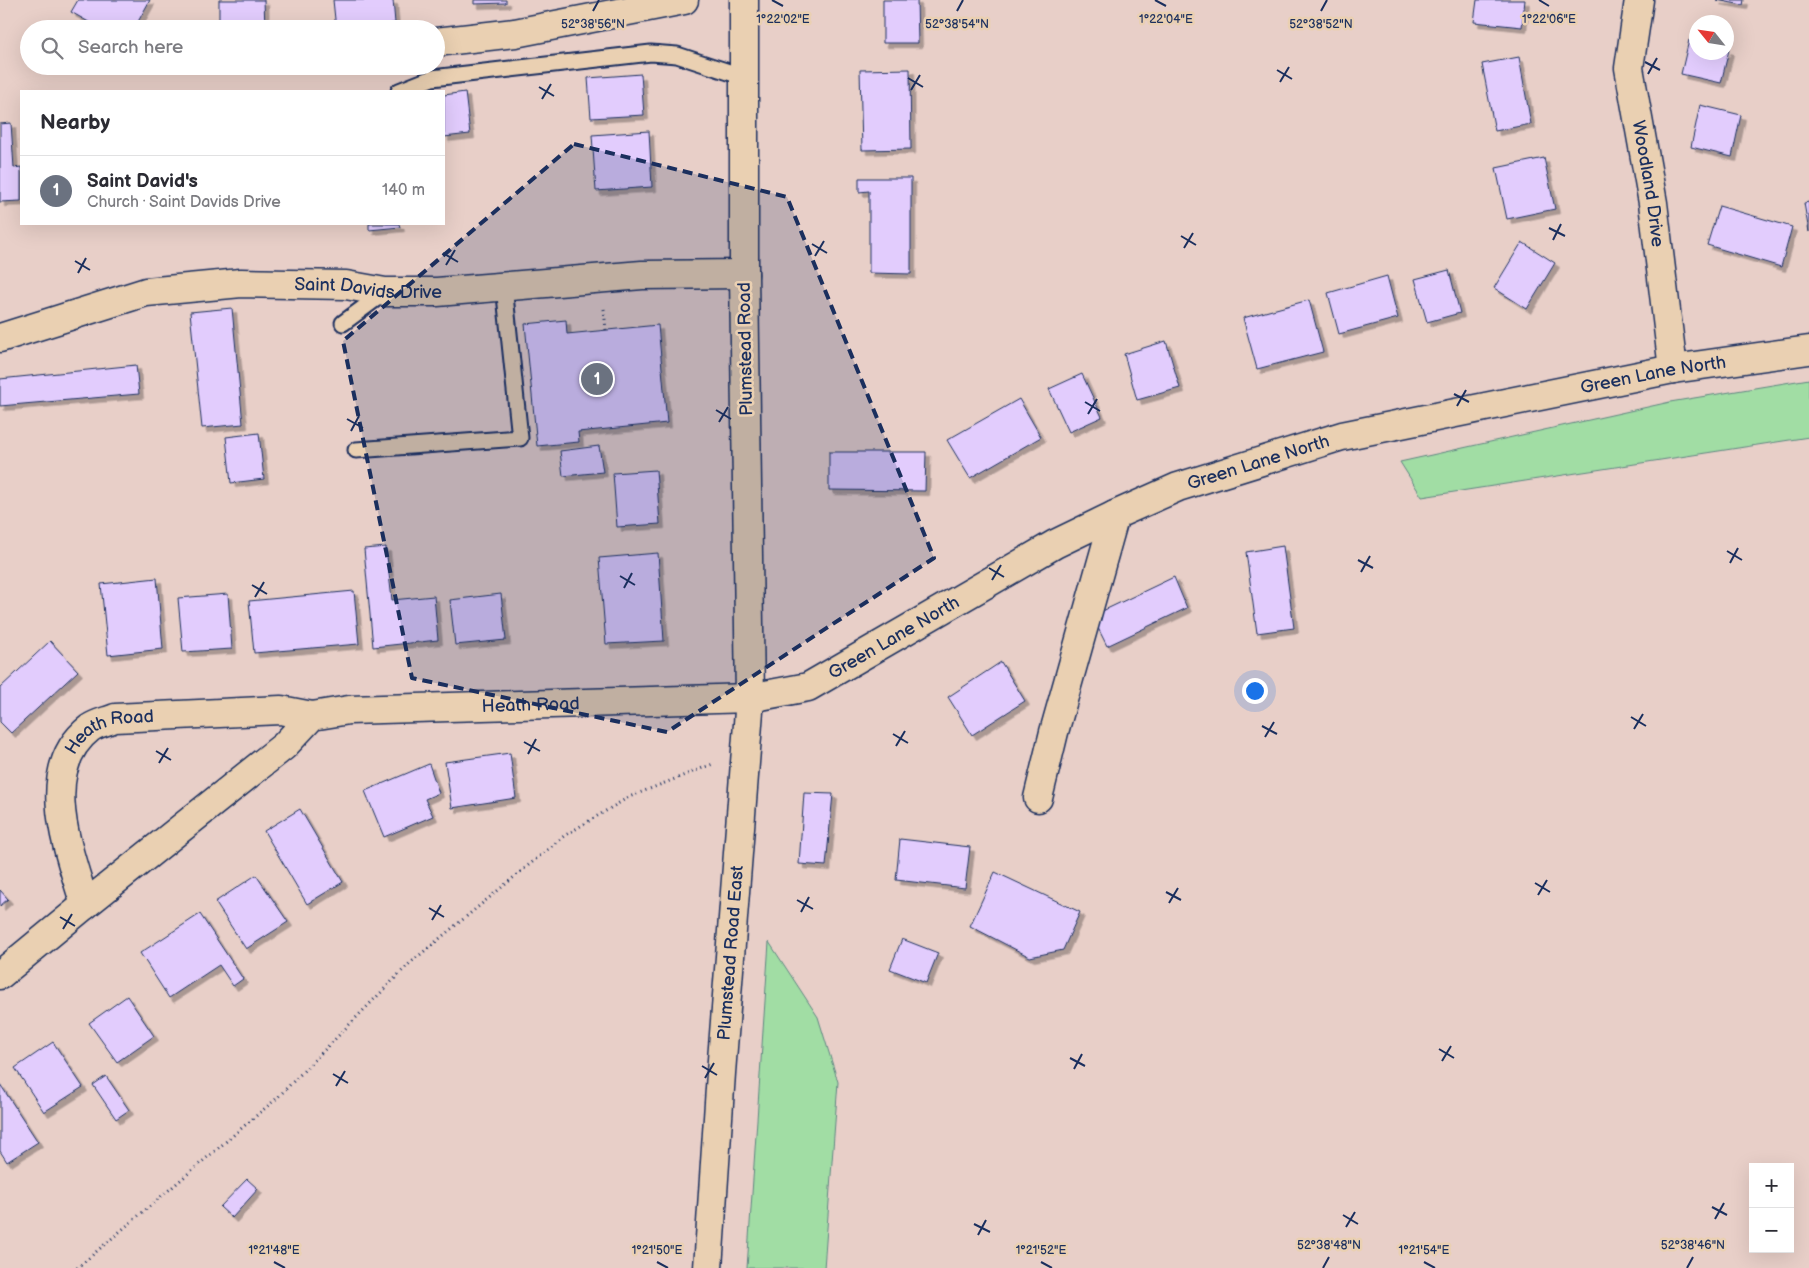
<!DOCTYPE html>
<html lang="en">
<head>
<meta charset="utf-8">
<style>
	body { margin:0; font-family:"Balsamiq Sans",sans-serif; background:#f2f2f3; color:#2b2b33 }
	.controls { position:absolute; right:15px; bottom:15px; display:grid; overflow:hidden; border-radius:0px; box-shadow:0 5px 20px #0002 }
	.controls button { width:45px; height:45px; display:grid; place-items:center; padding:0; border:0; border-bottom:1px solid #e1e1e2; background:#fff; color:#2b2b33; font:25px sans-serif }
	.compass { position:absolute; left:1689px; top:15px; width:45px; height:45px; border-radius:50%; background:#fff; box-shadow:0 5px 20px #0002; rotate:300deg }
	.you { position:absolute; left:1254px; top:690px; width:18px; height:18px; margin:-12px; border:4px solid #fff; border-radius:50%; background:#1a73e8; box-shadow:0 0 0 8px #1a73e833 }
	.badge { display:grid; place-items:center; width:32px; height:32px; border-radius:50%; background:#b45309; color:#fff; font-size:16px; font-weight:700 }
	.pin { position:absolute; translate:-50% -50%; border:2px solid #fff; box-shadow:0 1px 5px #0006 }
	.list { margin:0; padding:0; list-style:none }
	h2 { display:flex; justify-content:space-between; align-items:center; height:65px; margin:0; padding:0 20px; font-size:21px }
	h2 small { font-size:16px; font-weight:400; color:#7c7c81 }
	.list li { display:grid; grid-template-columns:32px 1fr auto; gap:15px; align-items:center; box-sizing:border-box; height:70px; padding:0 20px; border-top:1px solid #e1e1e2 }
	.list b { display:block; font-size:19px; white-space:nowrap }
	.list p { margin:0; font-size:16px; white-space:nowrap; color:#7c7c81 }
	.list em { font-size:16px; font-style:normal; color:#7c7c81 }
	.icon { flex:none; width:28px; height:28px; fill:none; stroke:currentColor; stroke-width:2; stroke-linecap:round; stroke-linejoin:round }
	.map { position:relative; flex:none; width:1809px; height:1268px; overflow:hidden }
	.search { position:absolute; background:#fff; box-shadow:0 5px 20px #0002; left:20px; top:20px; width:425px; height:55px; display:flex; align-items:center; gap:12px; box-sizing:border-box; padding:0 18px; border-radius:28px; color:#7c7c81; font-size:19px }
	.panel { position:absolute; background:#fff; box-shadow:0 5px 20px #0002; left:20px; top:90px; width:425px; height:135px; border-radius:0px }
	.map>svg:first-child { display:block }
</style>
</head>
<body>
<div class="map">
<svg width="1809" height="1268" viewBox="0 0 1809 1268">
	<defs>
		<filter id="shadow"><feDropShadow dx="4.5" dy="4.5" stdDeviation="0" flood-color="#0004"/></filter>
	</defs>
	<rect width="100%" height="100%" fill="#e8cfc8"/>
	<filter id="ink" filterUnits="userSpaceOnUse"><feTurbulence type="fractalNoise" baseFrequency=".02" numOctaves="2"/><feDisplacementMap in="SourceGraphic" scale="10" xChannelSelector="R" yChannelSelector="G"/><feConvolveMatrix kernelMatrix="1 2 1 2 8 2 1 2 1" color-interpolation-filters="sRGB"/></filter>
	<g filter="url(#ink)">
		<g fill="#a1dda4" stroke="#5e8681">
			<polygon points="1809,379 1809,437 1422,497 1400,462 1670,402"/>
			<polygon points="769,942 818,1017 838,1082 824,1268 747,1268"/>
		</g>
		<g fill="#e2ccfd" stroke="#1b2f5e" filter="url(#shadow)">
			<polygon points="78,0 150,0 134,29 101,29 71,12"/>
			<polygon points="219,0 264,0 265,29 219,29"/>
			<polygon points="333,0 393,0 395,23 336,29"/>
			<polygon points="474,0 506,0 506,3 474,4"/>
			<polygon points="883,0 917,0 918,43 883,43"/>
			<polygon points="1477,0 1525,0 1522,27 1474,22"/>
			<polygon points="1716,0 1744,0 1743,5"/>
			<polygon points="1689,40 1696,42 1696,52 1726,52 1726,49 1729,50 1721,83 1681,74"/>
			<polygon points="1519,57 1531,124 1495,131 1482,64"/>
			<polygon points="910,69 911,149 862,150 860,70"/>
			<polygon points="641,74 644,115 591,118 588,78"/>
			<polygon points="465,92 470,134 444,137 444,95"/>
			<polygon points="1700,105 1741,115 1732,157 1691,147"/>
			<polygon points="11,123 14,168 21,167 21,201 0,202 0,124"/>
			<polygon points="649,131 652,187 596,191 592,135"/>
			<polygon points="1544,158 1555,209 1507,219 1496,168"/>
			<polygon points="859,178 911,178 911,274 869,273 869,191 859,192"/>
			<polygon points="1809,202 1809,232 1804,203"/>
			<polygon points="1719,206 1792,227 1781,267 1707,245"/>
			<polygon points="369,224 399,224 400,227 369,230"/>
			<polygon points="1522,242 1555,263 1527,309 1494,288"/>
			<polygon points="1449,270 1460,313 1427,322 1415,279"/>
			<polygon points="1387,276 1398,318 1339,334 1328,293"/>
			<polygon points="1309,300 1323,352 1257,369 1243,318"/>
			<polygon points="232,308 243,424 202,428 190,312"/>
			<polygon points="566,320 567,334 658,325 667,423 578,432 579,442 537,446 525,324"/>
			<polygon points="1166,341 1180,388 1137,400 1124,354"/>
			<polygon points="136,365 139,394 0,406 0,379"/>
			<polygon points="1082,374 1102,417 1069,432 1049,389"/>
			<polygon points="1019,399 1041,437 970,478 947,440"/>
			<polygon points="259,433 264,479 231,483 226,437"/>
			<polygon points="599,446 603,472 563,476 560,451"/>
			<polygon points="829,452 926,452 925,491 829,490"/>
			<polygon points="656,470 660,524 617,527 613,473"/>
			<polygon points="1283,546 1294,628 1257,633 1246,552"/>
			<polygon points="386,547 392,600 434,596 438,640 373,647 364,549"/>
			<polygon points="658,553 664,641 606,644 599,558"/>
			<polygon points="1174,577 1187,608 1107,646 1092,616"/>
			<polygon points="157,578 163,649 108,655 101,584"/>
			<polygon points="354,591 359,644 254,653 249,601"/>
			<polygon points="228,594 232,649 183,652 178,598"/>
			<polygon points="501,594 506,640 455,645 450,600"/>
			<polygon points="50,641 78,671 11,733 0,722 0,688"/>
			<polygon points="1001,662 1025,701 972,735 948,697"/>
			<polygon points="510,753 516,798 452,808 445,762"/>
			<polygon points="429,764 439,793 425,799 433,816 384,837 365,791"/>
			<polygon points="804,793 833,794 826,866 799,864"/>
			<polygon points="300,809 343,882 307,904 264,831"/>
			<polygon points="900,839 970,847 965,888 896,880"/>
			<polygon points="995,872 1080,912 1063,950 1030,957 970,926"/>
			<polygon points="256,875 288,922 246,949 215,902"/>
			<polygon points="0,890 8,899 0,906"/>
			<polygon points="200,914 243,979 233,986 219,965 169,998 140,953"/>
			<polygon points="902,939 938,953 926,983 890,969"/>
			<polygon points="127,996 154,1036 117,1062 89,1023"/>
			<polygon points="53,1042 83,1087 44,1112 15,1068"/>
			<polygon points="106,1076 129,1110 116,1119 93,1085"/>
			<polygon points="0,1084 38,1142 7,1162 0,1151"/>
			<polygon points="247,1179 258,1189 232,1218 220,1207"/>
		</g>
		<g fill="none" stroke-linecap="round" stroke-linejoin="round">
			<defs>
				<g id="lane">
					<polyline points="399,91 432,78 651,53 677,55 744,77"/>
					<polyline points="343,323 385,292"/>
					<polyline points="356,450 520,438 504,286"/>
				</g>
				<g id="street">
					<path id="s1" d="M1639 0 1629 68 1653 203 1673 369"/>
					<polyline points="436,42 515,33 684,0"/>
					<path id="s2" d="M0 338 146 292 241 283 346 285 385 292H437L642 275 744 274"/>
					<polyline points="1038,798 1054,732 1115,515"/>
					<path id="s3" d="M85 905C69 851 36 770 90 728 97 723 108 721 115 718L281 710 312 716"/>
					<path id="s4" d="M0 975 85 905 284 746 312 716 349 710 750 698"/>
				</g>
				<g id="secondary">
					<path id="s5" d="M750 698 808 687 1055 544 1115 515 1178 487 1342 436 1673 369 1809 350"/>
					<path id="s6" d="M708 1268 721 1073 750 698 744 274V0"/>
				</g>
			</defs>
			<use href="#lane" stroke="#1b2f5e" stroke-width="19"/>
			<use href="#street" stroke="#1b2f5e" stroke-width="31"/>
			<use href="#secondary" stroke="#1b2f5e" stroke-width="31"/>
			<g stroke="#1b2f5e" stroke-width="3" stroke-dasharray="1 4" stroke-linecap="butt">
				<polyline points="604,309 606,330"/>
				<polyline points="77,1268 276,1099 410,963 564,836 629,797 713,764"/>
			</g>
			<use href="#lane" stroke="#ead0b2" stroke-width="15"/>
			<use href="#street" stroke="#ead0b2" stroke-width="28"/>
			<use href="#secondary" stroke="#ead0b2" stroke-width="28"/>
		</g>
	</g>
	<path fill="#1b2f5e" fill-opacity="0.2" stroke="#1b2f5e" stroke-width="4" stroke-dasharray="10 6" stroke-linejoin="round" d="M574 144 787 197 934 558 667 732 412 678 343 341Z"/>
	<path fill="none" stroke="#1b2f5e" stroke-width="2" d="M772 0 783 6M1155 0 1166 6M1539 0 1549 6M593 11 599 0M957 11 963 0M1321 11 1327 0M1645 62 1660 70M1277 70 1292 79M1648 74 1657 58M908 78 923 87M1280 82 1289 67M539 87 554 96M911 90 920 75M542 99 551 84M1549 228 1565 236M1181 236 1196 245M1553 240 1561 224M812 244 827 253M1184 248 1193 233M443 253 458 262M815 256 824 241M75 261 90 270M446 265 455 250M78 273 86 258M1454 394 1469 402M1085 402 1100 411M1457 406 1466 390M716 410 731 419M1088 414 1097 399M347 419 363 428M719 422 728 407M351 431 359 416M1727 551 1742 560M1358 560 1373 568M1730 563 1738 548M989 568 1004 577M1361 572 1370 556M620 576 635 585M992 580 1001 565M252 585 267 594M624 588 632 573M255 597 264 582M1631 717 1646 726M1262 726 1277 734M1634 729 1643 714M893 734 908 743M1265 737 1274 722M524 742 540 751M896 746 905 731M156 751 171 760M528 754 536 739M159 763 168 748M1535 883 1550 892M1166 892 1181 900M1538 895 1547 880M797 900 813 909M1169 903 1178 888M429 908 444 917M801 912 809 897M60 917 75 926M432 920 441 905M63 929 72 914M1439 1049 1454 1058M1070 1058 1085 1066M1442 1061 1451 1046M702 1066 717 1075M1074 1069 1082 1054M333 1074 348 1083M705 1078 714 1063M336 1086 345 1071M1712 1207 1727 1215M1343 1215 1358 1224M1715 1219 1724 1203M974 1224 990 1232M1346 1227 1355 1212M978 1235 986 1220M274 1262 285 1268M657 1262 668 1268M1041 1262 1052 1268M1424 1262 1435 1268M1323 1268 1329 1257M1687 1268 1693 1257"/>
	<g text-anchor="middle" stroke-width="5" stroke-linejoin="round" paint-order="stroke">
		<g font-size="18" fill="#1b2f5e" stroke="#ead0b2">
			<text dy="6" stroke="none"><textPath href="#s1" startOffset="186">Woodland Drive</textPath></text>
			<text dy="6" stroke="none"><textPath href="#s2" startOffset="376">Saint Davids Drive</textPath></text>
			<text transform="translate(745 349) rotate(-91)" y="6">Plumstead Road</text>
			<text dy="6" stroke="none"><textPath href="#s5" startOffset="969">Green Lane North</textPath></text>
			<text dy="6" stroke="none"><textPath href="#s5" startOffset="564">Green Lane North</textPath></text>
			<text dy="6" stroke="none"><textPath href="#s5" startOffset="158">Green Lane North</textPath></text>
			<text dy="6" stroke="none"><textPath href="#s4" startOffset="625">Heath Road</textPath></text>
			<text dy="6" stroke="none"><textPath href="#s3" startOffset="206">Heath Road</textPath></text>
			<text dy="6" stroke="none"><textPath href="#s6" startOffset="316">Plumstead Road East</textPath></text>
		</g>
	</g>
	<g font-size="12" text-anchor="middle" fill="#1b2f5e" stroke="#ead0b2" stroke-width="5" stroke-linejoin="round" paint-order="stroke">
		<text x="1166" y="23">1°22'04"E</text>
		<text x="783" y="23">1°22'02"E</text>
		<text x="1549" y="23">1°22'06"E</text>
		<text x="593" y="28">52°38'56"N</text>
		<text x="957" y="28">52°38'54"N</text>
		<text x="1321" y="28">52°38'52"N</text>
		<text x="1329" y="1249">52°38'48"N</text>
		<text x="1693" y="1249">52°38'46"N</text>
		<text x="274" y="1254">1°21'48"E</text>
		<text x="657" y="1254">1°21'50"E</text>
		<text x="1041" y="1254">1°21'52"E</text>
		<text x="1424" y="1254">1°21'54"E</text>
	</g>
</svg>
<div class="controls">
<button>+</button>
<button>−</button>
</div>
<svg class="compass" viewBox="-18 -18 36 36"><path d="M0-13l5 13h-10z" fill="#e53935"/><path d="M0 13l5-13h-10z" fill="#7c7c81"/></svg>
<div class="you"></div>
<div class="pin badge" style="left:597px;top:379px;background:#6b7280">1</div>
<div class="search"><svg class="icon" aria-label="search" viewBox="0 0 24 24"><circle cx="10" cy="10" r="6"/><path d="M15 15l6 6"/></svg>Search here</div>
<section class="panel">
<h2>Nearby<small></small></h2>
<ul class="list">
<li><span class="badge" style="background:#6b7280">1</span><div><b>Saint David's</b><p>Church · Saint Davids Drive</p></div><em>140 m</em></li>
</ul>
</section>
</div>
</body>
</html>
